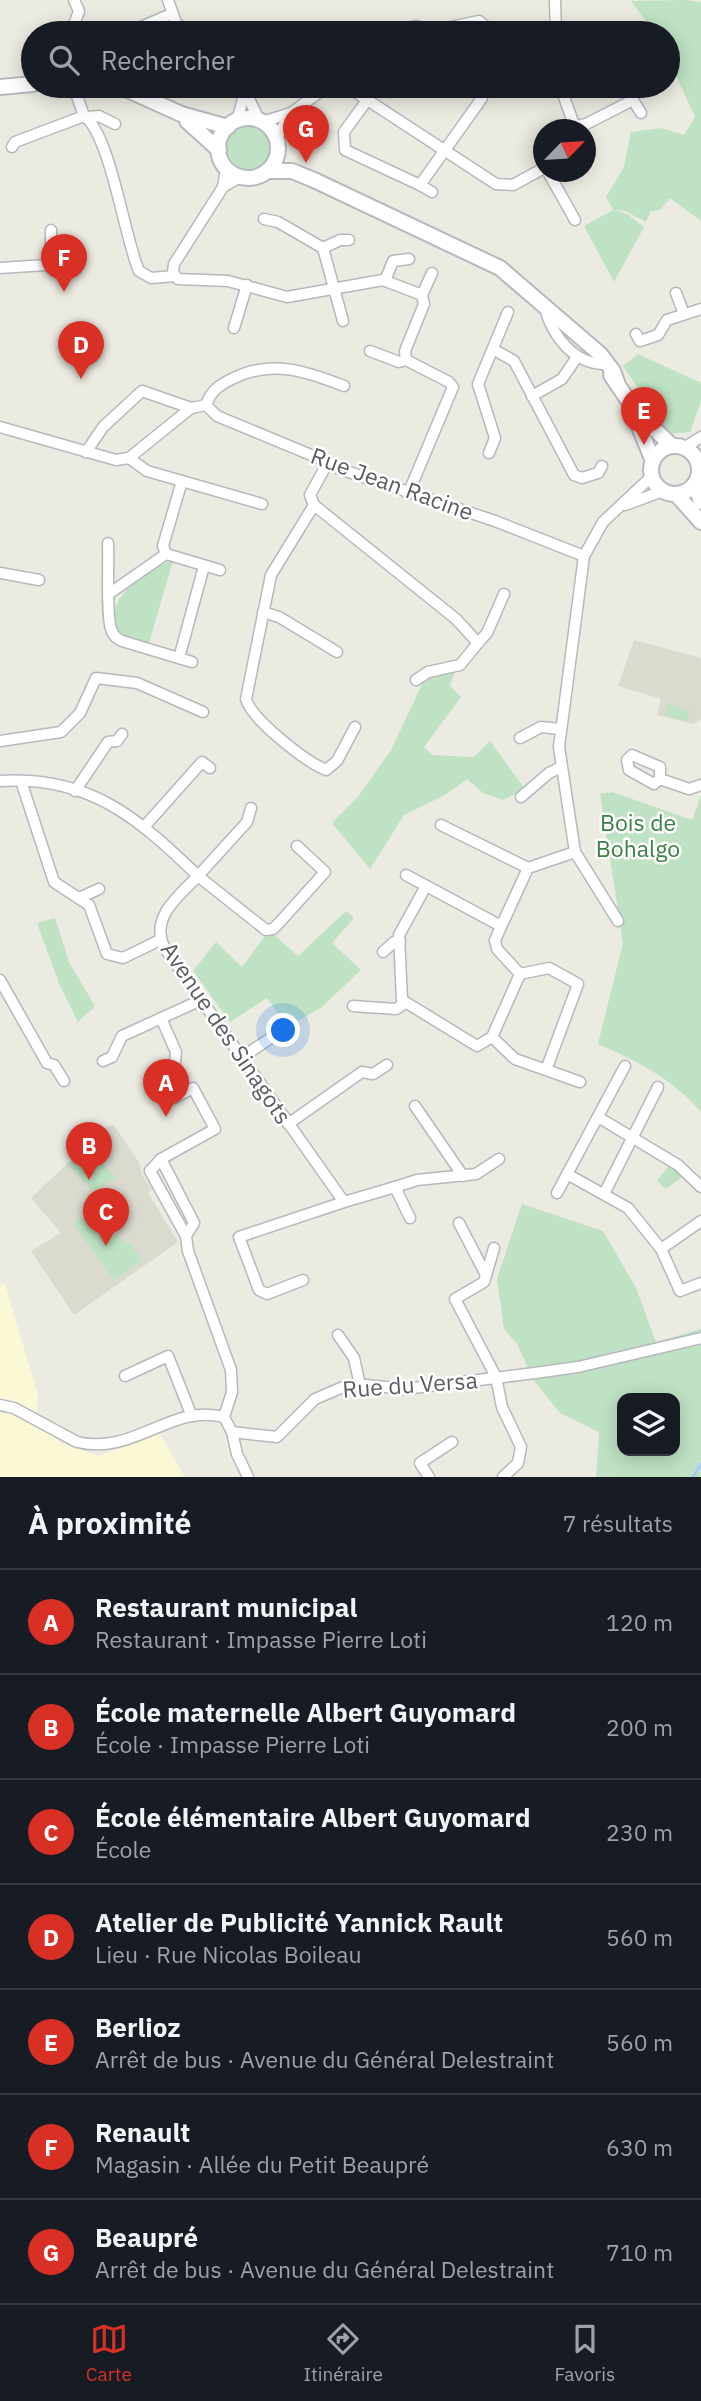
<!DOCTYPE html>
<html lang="fr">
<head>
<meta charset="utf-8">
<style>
	body { margin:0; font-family:"IBM Plex Sans",sans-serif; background:#20242c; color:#f1f3f6 }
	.controls { position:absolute; right:21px; bottom:21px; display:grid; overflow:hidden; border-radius:14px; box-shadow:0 4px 18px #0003 }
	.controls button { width:63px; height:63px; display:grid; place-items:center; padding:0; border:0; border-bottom:2px solid #363941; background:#171b24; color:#f1f3f6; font:35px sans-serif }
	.compass { position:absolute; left:533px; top:119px; width:63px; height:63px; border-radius:50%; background:#171b24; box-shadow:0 4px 18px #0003; rotate:65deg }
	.you { position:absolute; left:284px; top:1031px; width:24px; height:24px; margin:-18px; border:5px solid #fff; border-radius:50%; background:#1a73e8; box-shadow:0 0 0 10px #1a73e833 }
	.badge { display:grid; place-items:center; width:46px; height:46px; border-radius:50%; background:#d93025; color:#fff; font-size:23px; font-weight:700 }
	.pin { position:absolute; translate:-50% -58px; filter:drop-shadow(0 2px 4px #0008) }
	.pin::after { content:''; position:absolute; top:37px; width:24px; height:21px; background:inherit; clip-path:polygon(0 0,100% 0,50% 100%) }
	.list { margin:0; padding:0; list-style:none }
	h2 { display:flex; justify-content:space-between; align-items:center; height:91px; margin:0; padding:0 28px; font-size:30px }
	h2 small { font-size:23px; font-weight:400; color:#9ea1a6 }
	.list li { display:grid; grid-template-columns:46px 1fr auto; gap:21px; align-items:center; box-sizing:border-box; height:105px; padding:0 28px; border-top:2px solid #363941 }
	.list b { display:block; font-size:26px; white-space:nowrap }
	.list p { margin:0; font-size:23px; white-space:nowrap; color:#9ea1a6 }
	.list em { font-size:23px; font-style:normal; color:#9ea1a6 }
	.icon { flex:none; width:38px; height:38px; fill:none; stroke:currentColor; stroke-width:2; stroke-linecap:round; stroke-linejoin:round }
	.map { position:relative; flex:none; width:701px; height:1477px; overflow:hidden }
	.search { position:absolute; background:#171b24; box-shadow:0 4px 18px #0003; left:21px; right:21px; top:21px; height:77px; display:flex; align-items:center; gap:18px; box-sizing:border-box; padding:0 24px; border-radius:38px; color:#9ea1a6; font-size:26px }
	.sheet { height:826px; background:#171b24 }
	nav { display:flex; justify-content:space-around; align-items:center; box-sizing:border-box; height:98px; border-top:2px solid #363941; background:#171b24; font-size:19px; color:#9ea1a6 }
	nav a { display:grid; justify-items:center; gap:4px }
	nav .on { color:#d93025 }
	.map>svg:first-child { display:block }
</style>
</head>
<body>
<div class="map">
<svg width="701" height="1477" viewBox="0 0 701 1477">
	<rect width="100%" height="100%" fill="#ecebe1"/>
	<polygon fill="#fbf8d6" points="5,1284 38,1396 35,1424 62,1443 99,1456 159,1433 185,1477 0,1477 0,1285"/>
	<g fill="#dbdacf">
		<polygon points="634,640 701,658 701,719 693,724 657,715 661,699 618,686"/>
		<polygon points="113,1124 140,1164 142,1175 152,1189 148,1193 178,1242 74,1315 31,1251 61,1233 31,1198 87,1145 83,1141"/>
	</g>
	<g fill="#bee2c3" fill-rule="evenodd">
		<polygon points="686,0 701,2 701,221 670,198 660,210 651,211 646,222 625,211 614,210 627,214 644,227 614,282 584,226 613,210 606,197 624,167 631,132 662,128 684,135 695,117 668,58 668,33 655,33 631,1"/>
		<circle cx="250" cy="147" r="23"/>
		<polygon points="638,354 701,383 701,402 690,432 669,434 623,366"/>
		<path d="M173 561 149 643C76 632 131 571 173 561Z"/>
		<polygon points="455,671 450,686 461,697 424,747 432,755 474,757 490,741 525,789 503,800 483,793 467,779 445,795 404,815 370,869 332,823 357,798 391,750 423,682 435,674"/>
		<polygon points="667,704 690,710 687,722 664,715"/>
		<path d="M612 792 692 820 701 795V1112C673 1079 637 1061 598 1044L623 943 600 794Z"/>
		<polygon points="346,911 354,918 332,943 361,970 322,1007 288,1027 267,998 230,1022 193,971 216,942 242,967 265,936 273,934 298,956"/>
		<polygon points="55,918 69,962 95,1006 78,1022 60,986 37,923"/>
		<polygon points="87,1147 117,1178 93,1191 68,1165"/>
		<polygon points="671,1163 685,1175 666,1189 657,1181"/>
		<path d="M522 1204 603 1231 636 1288 656 1342 701 1329V1477H596L599 1432 560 1413 534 1381 517 1344 504 1329 497 1279ZM622 1398H675V1451H622Z"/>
		<polygon points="89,1211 102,1225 100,1228 109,1240 118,1234 125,1243 131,1244 142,1260 114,1280 73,1224"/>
	</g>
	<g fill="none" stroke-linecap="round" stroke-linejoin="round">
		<polyline stroke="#a2c8fa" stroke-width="2.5" points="693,1477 701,1464"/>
		<defs>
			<g id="street">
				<polyline points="168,0 176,23 188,33"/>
				<polyline points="555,0 556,33"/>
				<polyline points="375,29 386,32 417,26 422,32"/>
				<polyline points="594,29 596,33"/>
				<polyline points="71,33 79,11 74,0"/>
				<polyline points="127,33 171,14"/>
				<polyline points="422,33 479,21 494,33"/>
				<polyline points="243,86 259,120"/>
				<polyline points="346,86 496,184 513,185 544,168"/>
				<polyline points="470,86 477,91 486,86"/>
				<polyline points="560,86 576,130"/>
				<polyline points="368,99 344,132 345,150 420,185 482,98 480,90"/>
				<polyline points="633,100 641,113"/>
				<path d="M84 116C110 133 125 240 139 271L151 278 175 276"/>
				<polyline points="88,117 99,116 115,124"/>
				<polyline points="237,121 244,95"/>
				<polyline points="262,122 291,113 328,86"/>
				<polyline points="576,126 586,124 633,100 625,86"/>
				<polyline points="276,139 291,113"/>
				<polyline points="12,147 15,142 84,116 77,96 68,86"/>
				<polyline points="548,172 575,220"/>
				<polyline points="240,177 223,187 174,264 173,273 178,279 228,281 287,297 383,280 422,295 424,304 405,351 406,360 449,382 453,387 408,494"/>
				<polyline points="420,185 432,192"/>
				<polyline points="223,187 226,168"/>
				<polyline points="264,219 278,222 323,248 343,321"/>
				<polyline points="323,248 340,240 349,240"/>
				<polyline points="0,268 46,265 51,261 51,230"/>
				<polyline points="385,281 393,261 409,259"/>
				<polyline points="676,293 684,314"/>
				<polyline points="422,295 432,273"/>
				<path d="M545 309C553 337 574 363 603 364"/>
				<polyline points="234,328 247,285"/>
				<polyline points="636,334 640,341 658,335 667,320 701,309"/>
				<polyline points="493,349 514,361 574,475 582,478 598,473 602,466"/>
				<polyline points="370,351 399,362 406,360"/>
				<polyline points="532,396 562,379 577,357"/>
				<polyline points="206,405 217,416 328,462 337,468 495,521 584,556"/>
				<path d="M206 405C211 391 219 385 232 379 271 359 306 371 344 386"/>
				<polyline points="0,427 116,460 129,458 147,471 262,504"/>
				<polyline points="684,448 701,437"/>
				<polyline points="86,452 103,427 142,391 191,408"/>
				<polyline points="489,453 495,438 478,384 508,312"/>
				<polyline points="129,458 191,408 206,405"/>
				<path d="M328 462 310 495 314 505 271 575 246 699C252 720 305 761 326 770L337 761 355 727"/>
				<polyline points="699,467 701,461"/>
				<polyline points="314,505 456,619 478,643 460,665 428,672 416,680"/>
				<polyline points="625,505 663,491"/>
				<path d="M108 543C109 563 106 615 111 629 113 635 117 639 122 641L192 662"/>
				<polyline points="166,554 163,546 182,481"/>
				<polyline points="166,554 220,570"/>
				<polyline points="0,573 39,580"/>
				<polyline points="110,593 166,554"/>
				<polyline points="263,612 279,617 337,652"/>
				<polyline points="478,643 487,633 504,594"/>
				<polyline points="179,658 204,566"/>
				<polyline points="520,738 541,727 561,729"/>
				<polyline points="0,741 61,732 80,713 96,678 137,683 203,712"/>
				<polygon points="632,755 660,767 660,779 654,784 629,770 627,760"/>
				<polyline points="660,779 689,789 701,785"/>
				<path d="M0 781C89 775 138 818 198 876 179 896 150 917 164 947L344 1202 395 1187 410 1218"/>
				<polyline points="21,781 54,882 89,905 107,954 123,958 160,940"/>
				<polyline points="75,791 108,742 117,741 122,734"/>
				<polyline points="521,797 549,773 561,767"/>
				<polyline points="251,808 247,822 198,876 266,930 273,929 279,923 325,872 297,846"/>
				<polyline points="441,825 528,868"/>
				<polyline points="144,827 202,762 210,768"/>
				<polyline points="575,852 528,868 495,940 497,949 520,974 492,1037 515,1059 580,1082"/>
				<polyline points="406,875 501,926"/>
				<polyline points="426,886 399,935 402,1000 477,1046 492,1037"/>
				<polyline points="81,897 99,889"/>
				<polyline points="618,921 575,852 559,747 584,556 603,522 652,476"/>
				<polyline points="383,952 394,942 400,941"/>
				<polyline points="520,974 549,968 578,984 546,1070"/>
				<polyline points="0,980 47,1063 54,1065 64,1081"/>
				<polyline points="353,1006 396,1009 405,1003"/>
				<polyline points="161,1018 176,1052 175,1062"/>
				<polyline points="241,1058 284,1029"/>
				<polyline points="103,1061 112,1057 122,1036 201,1000"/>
				<polyline points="174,1098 193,1088 215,1129 161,1159 194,1223 186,1236 188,1251 231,1370 232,1392 224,1417"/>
				<polyline points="415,1106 463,1176"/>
				<polyline points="598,1117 678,1165 701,1187"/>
				<polyline points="288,1124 362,1072 373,1074 387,1065"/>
				<polyline points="161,1159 150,1171 186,1236"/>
				<polyline points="567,1174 628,1208 661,1249 680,1291 701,1283"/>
				<polyline points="395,1187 417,1180 476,1174 499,1159"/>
				<polyline points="557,1193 625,1066"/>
				<polyline points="604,1194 658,1087"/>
				<polyline points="459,1223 486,1275"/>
				<polyline points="494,1248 484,1282 455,1299 496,1377 502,1407 521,1447 518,1463 503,1477"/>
				<polyline points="661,1249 701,1221"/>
				<polyline points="303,1280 267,1294 259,1290 239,1237 344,1202"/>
				<polyline points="338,1335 354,1358 360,1385"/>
				<polyline points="125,1376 168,1356 191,1414"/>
				<path d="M0 1405 14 1408 77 1442C134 1456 171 1403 224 1417L232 1432 277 1437 315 1399 343 1387 366 1385 405 1389 527 1374 578 1367 701 1338"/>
				<polyline points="232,1432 237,1454 248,1477"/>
				<polyline points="429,1477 420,1463 452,1442"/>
			</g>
			<g id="secondary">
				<polyline points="119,86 181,114 228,127"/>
				<polyline points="0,87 33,84"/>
				<circle cx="248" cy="148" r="30"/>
				<polyline points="187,121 219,150"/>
				<polyline points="267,171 292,171 314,180 500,268 600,354 613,371 617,382"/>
				<polyline points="611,375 634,409 672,446"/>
				<polyline points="635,417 653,461"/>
				<circle cx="675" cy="470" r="24"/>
				<polyline points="695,484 701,502"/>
				<polyline points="676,494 701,522"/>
			</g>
		</defs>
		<use href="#street" stroke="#b6b8bd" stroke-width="13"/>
		<use href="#secondary" stroke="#b7b9bf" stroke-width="18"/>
		<use href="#street" stroke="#fff" stroke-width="10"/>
		<use href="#secondary" stroke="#fff" stroke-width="14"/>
	</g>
	<g text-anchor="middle" stroke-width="5" stroke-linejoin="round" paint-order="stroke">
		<g font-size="23" fill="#595c61" stroke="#fff">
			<text transform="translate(392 484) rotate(20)" y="8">Rue Jean Racine</text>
			<text transform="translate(226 1033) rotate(56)" y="8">Avenue des Sinagots</text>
			<text transform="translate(410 1385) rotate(-4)" y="8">Rue du Versa</text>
		</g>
		<g font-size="23" fill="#398146" stroke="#fff">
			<text x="638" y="831">Bois de<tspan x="638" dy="26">Bohalgo</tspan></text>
		</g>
	</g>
</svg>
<div class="controls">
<button><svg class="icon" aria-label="layers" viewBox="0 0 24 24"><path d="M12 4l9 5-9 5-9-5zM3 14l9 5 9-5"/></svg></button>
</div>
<svg class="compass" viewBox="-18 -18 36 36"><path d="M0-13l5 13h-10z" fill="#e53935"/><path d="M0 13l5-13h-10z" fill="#9ea1a6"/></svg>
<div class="you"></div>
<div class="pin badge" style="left:166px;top:1117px">A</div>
<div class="pin badge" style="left:89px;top:1180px">B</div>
<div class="pin badge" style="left:106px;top:1246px">C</div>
<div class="pin badge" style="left:81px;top:379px">D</div>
<div class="pin badge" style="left:644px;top:445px">E</div>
<div class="pin badge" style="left:64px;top:292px">F</div>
<div class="pin badge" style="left:306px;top:163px">G</div>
<div class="search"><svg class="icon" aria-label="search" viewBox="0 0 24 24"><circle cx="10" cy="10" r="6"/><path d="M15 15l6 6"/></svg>Rechercher</div>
</div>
<section class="sheet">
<h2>À proximité<small>7 résultats</small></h2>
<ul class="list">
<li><span class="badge">A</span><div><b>Restaurant municipal</b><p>Restaurant · Impasse Pierre Loti</p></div><em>120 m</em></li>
<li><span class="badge">B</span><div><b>École maternelle Albert Guyomard</b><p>École · Impasse Pierre Loti</p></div><em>200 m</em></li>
<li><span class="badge">C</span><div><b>École élémentaire Albert Guyomard</b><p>École</p></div><em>230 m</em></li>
<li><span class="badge">D</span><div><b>Atelier de Publicité Yannick Rault</b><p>Lieu · Rue Nicolas Boileau</p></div><em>560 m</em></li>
<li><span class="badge">E</span><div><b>Berlioz</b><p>Arrêt de bus · Avenue du Général Delestraint</p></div><em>560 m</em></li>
<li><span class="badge">F</span><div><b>Renault</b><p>Magasin · Allée du Petit Beaupré</p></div><em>630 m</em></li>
<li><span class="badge">G</span><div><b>Beaupré</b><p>Arrêt de bus · Avenue du Général Delestraint</p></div><em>710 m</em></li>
</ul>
</section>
<nav>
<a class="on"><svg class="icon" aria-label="map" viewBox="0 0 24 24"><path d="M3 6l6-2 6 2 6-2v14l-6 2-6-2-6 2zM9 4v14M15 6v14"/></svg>Carte</a>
<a><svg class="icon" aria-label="directions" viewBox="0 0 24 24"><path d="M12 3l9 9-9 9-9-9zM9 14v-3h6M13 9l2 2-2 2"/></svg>Itinéraire</a>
<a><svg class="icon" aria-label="saved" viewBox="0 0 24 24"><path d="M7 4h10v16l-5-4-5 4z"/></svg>Favoris</a>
</nav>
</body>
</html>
